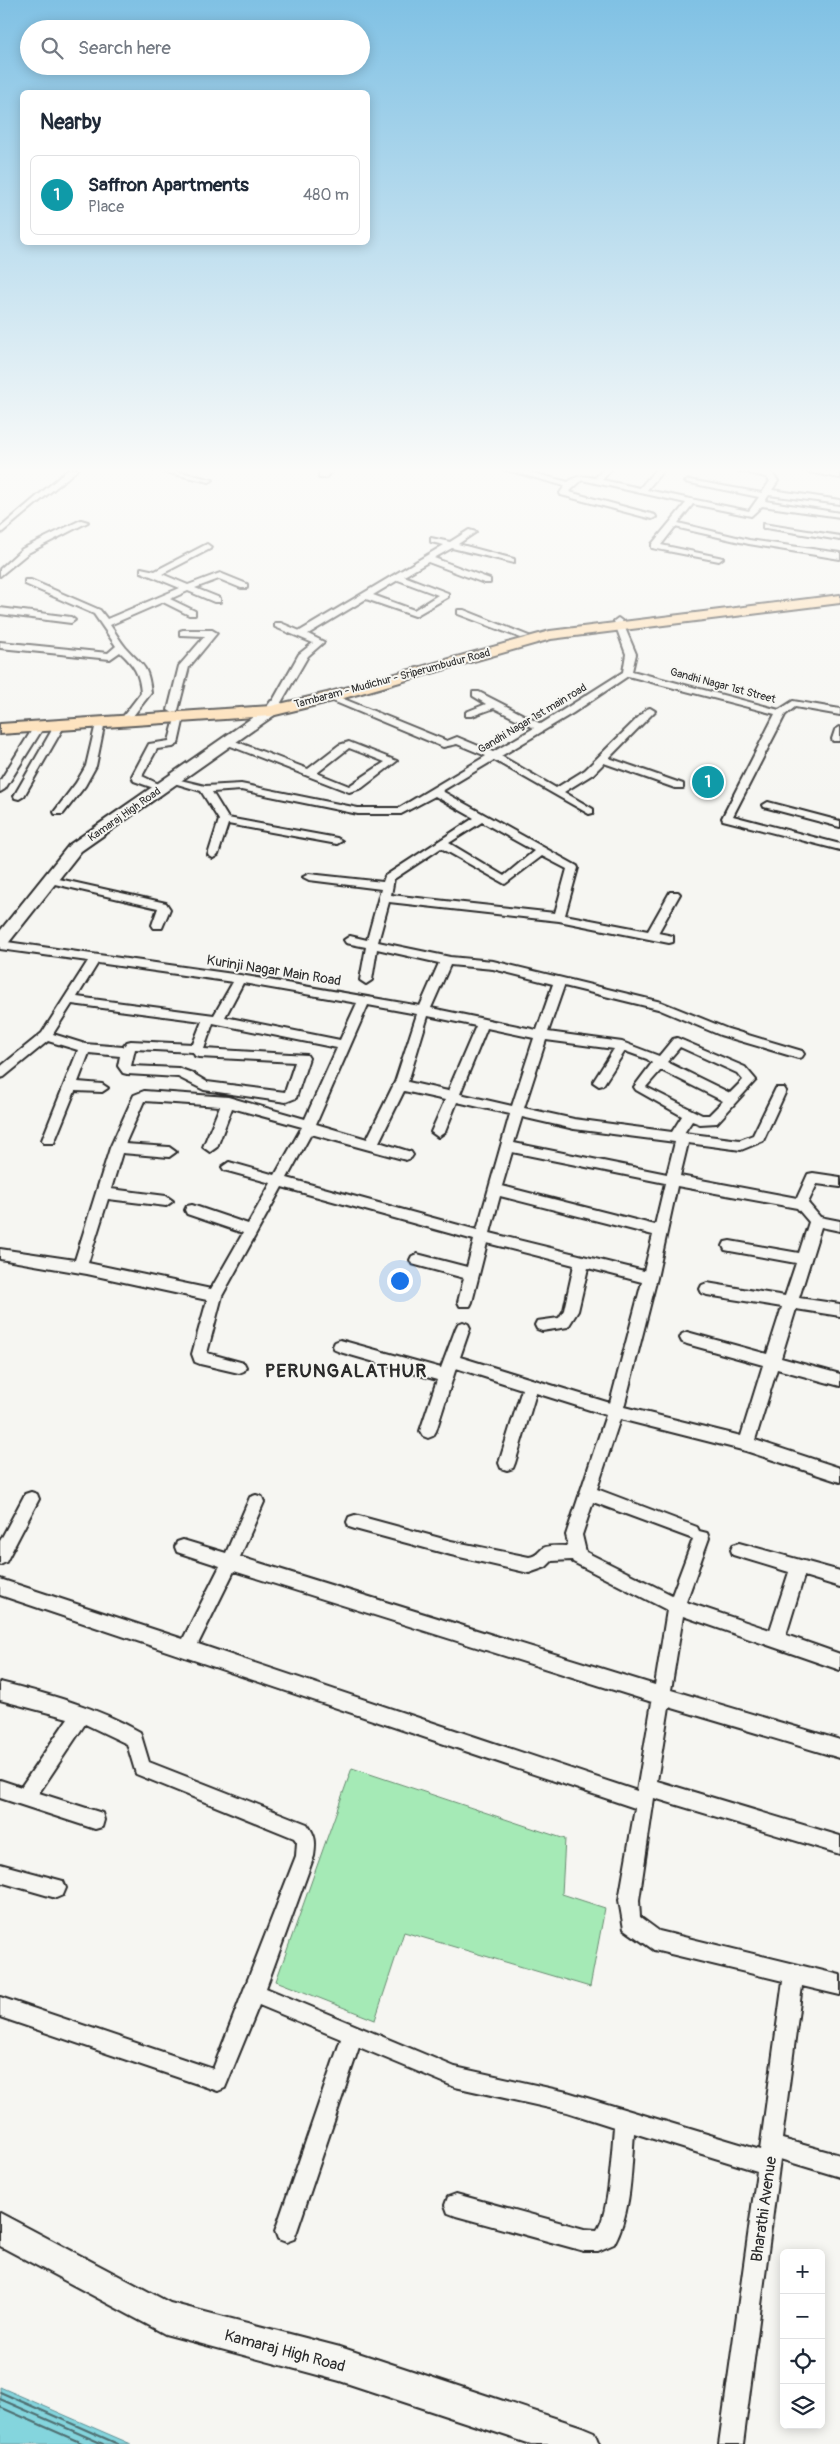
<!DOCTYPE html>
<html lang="en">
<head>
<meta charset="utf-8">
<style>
	body { margin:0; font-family:Pangolin,sans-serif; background:#f2f2f3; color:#1f2937 }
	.controls { position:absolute; right:15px; bottom:15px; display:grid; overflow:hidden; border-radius:8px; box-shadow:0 2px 12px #0003 }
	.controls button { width:45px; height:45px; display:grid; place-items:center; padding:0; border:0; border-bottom:1px solid #e0e1e3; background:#fff; color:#1f2937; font:25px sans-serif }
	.you { position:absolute; left:399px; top:1280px; width:18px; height:18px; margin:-12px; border:4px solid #fff; border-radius:50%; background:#1a73e8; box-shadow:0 0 0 8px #1a73e833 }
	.badge { display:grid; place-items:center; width:32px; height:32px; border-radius:50%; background:#1f6fb2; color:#fff; font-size:16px; font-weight:700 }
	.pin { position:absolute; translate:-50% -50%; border:2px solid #fff; box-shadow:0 1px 5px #0006 }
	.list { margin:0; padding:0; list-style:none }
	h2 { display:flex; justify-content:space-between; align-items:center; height:65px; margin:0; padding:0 20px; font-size:21px }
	h2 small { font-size:16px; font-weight:400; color:#747a83 }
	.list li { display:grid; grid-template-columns:32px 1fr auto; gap:15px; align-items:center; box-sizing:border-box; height:80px; margin:0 10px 10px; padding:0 10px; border:1px solid #e0e1e3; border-radius:8px }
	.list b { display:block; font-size:19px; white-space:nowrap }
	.list p { margin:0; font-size:16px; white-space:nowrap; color:#747a83 }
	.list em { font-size:16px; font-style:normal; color:#747a83 }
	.icon { flex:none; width:28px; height:28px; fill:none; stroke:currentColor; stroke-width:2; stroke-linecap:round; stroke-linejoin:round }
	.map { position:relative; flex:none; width:840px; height:2444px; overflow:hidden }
	.search { position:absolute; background:#fff; box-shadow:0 2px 12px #0003; left:20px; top:20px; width:350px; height:55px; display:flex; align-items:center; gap:12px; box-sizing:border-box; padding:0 18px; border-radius:28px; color:#747a83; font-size:19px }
	.panel { position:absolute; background:#fff; box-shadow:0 2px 12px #0003; left:20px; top:90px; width:350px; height:155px; border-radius:8px }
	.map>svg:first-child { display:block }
</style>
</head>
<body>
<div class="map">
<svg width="840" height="2444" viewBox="0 0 840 2444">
	<rect width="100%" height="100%" fill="#f6f6f2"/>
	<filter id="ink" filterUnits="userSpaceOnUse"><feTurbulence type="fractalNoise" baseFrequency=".02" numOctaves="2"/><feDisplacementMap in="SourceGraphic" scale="10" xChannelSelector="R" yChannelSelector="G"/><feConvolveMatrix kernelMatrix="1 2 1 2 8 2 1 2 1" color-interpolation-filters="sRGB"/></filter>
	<g filter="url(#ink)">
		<polygon fill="#a5eab6" stroke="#688a70" points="352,1768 565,1839 562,1894 605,1908 590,1987 404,1932 375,2020 276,1981"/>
		<polygon fill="#84d5dd" stroke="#609196" points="0,2387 131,2444 0,2444"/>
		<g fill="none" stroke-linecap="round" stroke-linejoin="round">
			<g stroke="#4f6f72" stroke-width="2">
				<polyline points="0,2392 118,2444"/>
				<polyline points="0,2399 103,2444"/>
				<polyline points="0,2407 84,2444"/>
			</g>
			<defs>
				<g id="street">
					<polygon points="69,469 78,469 0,534 0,528"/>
					<polygon points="152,469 168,469 213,480 209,482"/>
					<polygon points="325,469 334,469 325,478 319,478 319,474"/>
					<path d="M503 469H517L568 482C577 475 584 476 595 478L604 469H612L602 480 640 488 656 469H664L647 490 749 511 759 497 685 482 689 480 762 493 770 481 766 477 732 469H750L772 473 778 481 772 490 840 500V504L769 495 765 501 840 513V517L762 506 751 516 693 504 678 523 749 540 840 553V559L749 544 675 527 661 545 723 558 719 561 652 548V544L686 503 582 480 569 492 655 515 656 517 652 519 561 495 560 493 565 486Z"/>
					<polygon points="794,469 813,469 840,474 840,478"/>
					<polygon points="81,520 88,522 28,553 0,576 0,569 22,549"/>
					<polygon points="763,524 840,536 840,540 766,528 763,528"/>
					<path d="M469 530 476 532 458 544 514 559V563L452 548 434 558 490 579V583H484L428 562 404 576 448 593V597L415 616 366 599 308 634 324 642 308 656 279 706H273L271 704 299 654 313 643 275 627V623H281L300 631 444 545 431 542V538L450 542ZM398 580 438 595 414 610 373 595Z"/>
					<path d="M207 544 211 547 210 549 162 574 188 585 220 573 247 584V588H241L219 579 195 588 220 598V602H214L188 591 170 599 195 611V615H189L163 602 110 625C115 632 120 641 126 648 143 667 148 664 151 693L129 721 121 719 141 693C140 674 134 665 120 652L110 659 0 648V642L108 653 116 646 94 614 25 584V580H31L100 610 107 619 180 588 141 572V568L155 571Z"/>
					<polygon points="0,608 71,617 75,620 71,623 0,614"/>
					<polygon points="458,610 464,610 529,636 521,638 458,614"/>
					<path d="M618 618 622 621 636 654 632 671 779 710 793 701 840 709V715L795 707 785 715 733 816 840 844V850L723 820 722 818 775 714 628 676 573 713 501 756 556 788 585 770 647 709 650 708 655 711 653 713 609 758 683 784V788H675L604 763 593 774 564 792 593 809V813L589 814 494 760 442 791 577 866 578 868 565 915 648 931 670 892H678L680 894 658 933 673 936V942L669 943 559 921 389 902 378 942 450 957 493 961 661 1002 728 1029 802 1051 804 1054 802 1057 798 1058 720 1035 658 1009 564 986 548 1032 622 1042 659 1056 673 1039 677 1038 745 1067 756 1080 717 1123 700 1124 692 1121 684 1133 740 1140 753 1135 776 1088H784L786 1091 763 1141 741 1150 688 1143 680 1176 797 1198 808 1174 813 1173 840 1177V1187L817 1184 808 1203 820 1217 840 1221V1231L821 1227 799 1298 840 1304V1316L796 1309 781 1358 840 1374V1386L777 1369 755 1440 840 1468V1482L746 1451 620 1419 597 1489 697 1527 699 1531 707 1533 709 1538 686 1602 770 1630 789 1572 733 1555 731 1550 733 1545 739 1543 840 1571V1587L804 1576 786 1635 840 1654V1670L683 1616 671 1690 840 1740V1758L669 1707 657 1781 840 1836V1854L654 1798 639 1900 640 1917 659 1931 840 1975V1995L802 1986 782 2139 840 2155V2177L780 2159 743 2444H719L757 2171 634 2133C631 2169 632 2211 614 2244L598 2251H584L456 2216 448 2213 445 2205 448 2197 456 2194 584 2229 597 2230C609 2216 612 2148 614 2127L567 2112 455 2087 359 2047 297 2231 294 2239 286 2242 278 2239 275 2231 341 2039 259 2005 225 2088 218 2091 0 2017V1997L213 2069 296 1856 297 1842 294 1838 136 1774 127 1744 85 1724 39 1793 102 1813 104 1820 102 1827 95 1829 0 1798V1780L21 1787 68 1718 0 1700V1682C48 1694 97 1707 140 1732L149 1762 307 1824C316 1836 316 1842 314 1856L266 1988 455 2067 567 2092 760 2150 783 1981 654 1950 624 1929 619 1900 635 1808 0 1595V1579L183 1639 220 1566 177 1552 175 1547 177 1542 183 1540 226 1553 250 1497 256 1495 262 1497 264 1502 240 1557 655 1685 667 1610 573 1562 572 1560 552 1561 546 1567 529 1573 451 1555 355 1529 349 1527 347 1522 349 1517 355 1515 451 1541 529 1557C537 1556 538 1552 543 1548 549 1545 559 1546 566 1546L568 1543 566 1535 606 1415 536 1393 515 1463 513 1468 507 1470 501 1468 499 1463 522 1389 456 1368 436 1431 433 1436 428 1438 423 1436 420 1431 437 1380 340 1352 335 1350 333 1346 335 1342 340 1340 441 1368 456 1328 458 1324 463 1322 468 1324 470 1328 460 1357 610 1403 642 1282 588 1268 578 1311 568 1327 542 1331 537 1329 535 1325 537 1321 559 1318 564 1310 574 1265 487 1243 472 1302 470 1306H460L458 1302 464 1278 412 1264 410 1260 412 1256 417 1254 467 1267 474 1240 282 1187 222 1296 207 1353 244 1363 246 1367 244 1371 239 1373 200 1364 195 1362 192 1354 207 1300 87 1274 0 1259V1249L75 1260 110 1148 134 1095 144 1091 228 1097 305 1119 337 1048 213 1023 204 1049 307 1055 309 1058 297 1095 296 1098 286 1102 204 1090 178 1077 127 1074 123 1073 118 1066 120 1056 89 1053 78 1082 102 1084 108 1088 102 1092 75 1091 54 1143H44L42 1140 78 1050 48 1041 4 1077 0 1078V1067L42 1033 88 961 0 949V941L240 975 420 1006 439 963 377 949 372 980 366 984 360 980 366 947 346 943 344 940 350 936 367 940 381 889 309 880 303 877 309 874 383 882 385 876 474 818 435 796 401 814H358L241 790 212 792 228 818 337 838 342 841 337 844 228 824 218 855 213 858 208 855 219 820 201 791 167 781 172 778 205 786 241 784 358 808H399L486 756 457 744 443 747 328 699V695H334L447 741 457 737 493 752 534 728 494 708 472 716H466V712L486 704 473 696V692H479L541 724 623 672 626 654 614 621ZM482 822 534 851 504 876 449 843ZM441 848 505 884 542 856 567 869 555 913 391 895 394 879ZM98 963 233 982 214 1015 77 997ZM450 965 493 969 553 984 537 1030 431 1008ZM243 983 357 1003 340 1040 225 1017ZM72 1004 202 1021 193 1044 131 1041 127 1042 123 1047 85 1044 53 1034ZM368 1005 417 1014 395 1082 367 1139 316 1124ZM428 1016 476 1026 448 1091 408 1082ZM487 1028 534 1038 512 1106 460 1094ZM546 1040 614 1049 593 1082 599 1086 603 1085 625 1051 647 1059 652 1063 634 1087 636 1090 682 1116 672 1132 574 1119 524 1108ZM680 1047 737 1073 743 1080 730 1093 667 1062ZM135 1049 193 1052 195 1056 199 1057 295 1062 285 1092 207 1082 192 1073 178 1068 131 1066ZM661 1070 723 1101 709 1115H702L646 1087ZM404 1091 445 1100 431 1132 438 1137 445 1132 457 1102 510 1114 477 1230 287 1178 311 1134 406 1160 411 1158 413 1155 411 1152 379 1142ZM144 1101 220 1106 203 1147 210 1152 217 1147 232 1108 302 1127 275 1175 229 1162 222 1167 224 1170 271 1183 248 1224 192 1205 187 1206 185 1210 187 1214 243 1233 211 1289 88 1263 108 1199 166 1206 173 1201 166 1196 111 1189 122 1153 169 1157 176 1152 169 1147 125 1144ZM522 1117 574 1129 675 1142 667 1174 514 1143ZM512 1152 665 1183 655 1225 502 1186ZM677 1186 797 1208 809 1222 799 1253 730 1241 725 1242 723 1246 725 1250 730 1251 796 1263 785 1296 707 1283 702 1285 700 1289 702 1293 707 1295 782 1307 767 1354 687 1332 682 1334 680 1338 682 1342 687 1344 763 1365 741 1436 624 1407 657 1278ZM500 1196 653 1235 644 1271 490 1233ZM593 1502 693 1539 672 1595 586 1552 582 1535ZM234 1571 652 1702 637 1791 198 1644Z"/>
					<polygon points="183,630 212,630 217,633 189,667 178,710 173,713 168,710 179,666 205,636 180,635 180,631"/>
					<polygon points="176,715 184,717 178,744 173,747 157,749 142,776 167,788 162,791 134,781 132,776 149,744 169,741"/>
					<polygon points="97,719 105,721 96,766 85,786 63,814 55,814 54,812 76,783 86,766"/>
					<polygon points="61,720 66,723 24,796 19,799 15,798 14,796 56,723"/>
					<polygon points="40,722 45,725 5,789 0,792 0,781 35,725"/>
					<polygon points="840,727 840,741 833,741 832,739 835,730"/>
					<path d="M227 738 308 769 339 745 349 742 397 761 362 788 349 792 223 743V739ZM349 748 385 762 349 786 317 773Z"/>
					<polygon points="768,802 840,821 840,827 764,807 763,805"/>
					<polygon points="50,877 166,903 170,909 162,928 154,928 152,925 158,908 46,882 46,878"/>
					<polygon points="31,1492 37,1494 39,1499 6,1562 0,1565 0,1541 25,1494"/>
					<polygon points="0,1864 63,1881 66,1888 63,1895 56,1898 0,1882"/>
				</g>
				<g id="secondary">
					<polygon points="276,700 283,704 276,714 81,851 6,946 0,947 0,931 69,845 266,708 271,701"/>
					<polygon points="0,2213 170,2303 340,2347 582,2427 594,2432 599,2444 531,2444 340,2381 165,2334 0,2246"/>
				</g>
				<polygon id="primary" points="840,595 840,603 551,639 337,700 271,716 0,734 0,724 271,706 327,693 550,631"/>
			</defs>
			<use href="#street" stroke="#2b2b2b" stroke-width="4"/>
			<use href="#secondary" stroke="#2b2b2b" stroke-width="4"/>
			<use href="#primary" stroke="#2b2b2b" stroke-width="4"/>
			<use href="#street" fill="#f6f6f2" fill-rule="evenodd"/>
			<use href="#secondary" fill="#f6f6f2" fill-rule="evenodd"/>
			<use href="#primary" fill="#fedbac" fill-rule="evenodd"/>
		</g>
	</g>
	<linearGradient id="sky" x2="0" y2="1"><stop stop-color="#80c1e4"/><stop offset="0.58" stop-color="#fbfbf9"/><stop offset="1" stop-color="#fbfbf9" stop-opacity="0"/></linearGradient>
	<rect width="840" height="811" fill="url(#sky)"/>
	<g text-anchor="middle" stroke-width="4" stroke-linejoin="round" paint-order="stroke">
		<g font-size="11" fill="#2b2b2b" stroke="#f6f6f2">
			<text transform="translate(392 678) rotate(-15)" y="4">Tambaram - Mudichur - Sriperumbudur Road</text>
			<text transform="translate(723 685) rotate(15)" y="4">Gandhi Nagar 1st Street</text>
			<text transform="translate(532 718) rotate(-31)" y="4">Gandhi Nagar 1st main road</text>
			<text transform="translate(124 814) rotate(-35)" y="4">Kamaraj High Road</text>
		</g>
		<g font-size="14" fill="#2b2b2b" stroke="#f6f6f2">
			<text transform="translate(274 970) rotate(9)" y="5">Kurinji Nagar Main Road</text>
		</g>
		<g font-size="16" fill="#2b2b2b" stroke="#f6f6f2">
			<text transform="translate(763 2209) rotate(-82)" y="6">Bharathi Avenue</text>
			<text transform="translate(285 2350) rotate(15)" y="6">Kamaraj High Road</text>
		</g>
		<g font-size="19" font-weight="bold" letter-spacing="1" fill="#2b2b2b" stroke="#f6f6f2">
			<text x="346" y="1377">PERUNGALATHUR</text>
		</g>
	</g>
</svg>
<div class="controls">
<button>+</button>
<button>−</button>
<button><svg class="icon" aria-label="locate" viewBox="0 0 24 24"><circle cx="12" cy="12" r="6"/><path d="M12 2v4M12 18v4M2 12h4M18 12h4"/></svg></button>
<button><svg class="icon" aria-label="layers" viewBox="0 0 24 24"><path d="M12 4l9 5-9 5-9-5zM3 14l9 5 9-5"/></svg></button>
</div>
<div class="you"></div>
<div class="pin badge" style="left:708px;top:782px;background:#0f9aa8">1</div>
<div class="search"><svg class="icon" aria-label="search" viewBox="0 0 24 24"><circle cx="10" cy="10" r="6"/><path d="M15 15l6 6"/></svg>Search here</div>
<section class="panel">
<h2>Nearby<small></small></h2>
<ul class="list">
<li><span class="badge" style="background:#0f9aa8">1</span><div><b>Saffron Apartments</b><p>Place</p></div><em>480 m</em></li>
</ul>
</section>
</div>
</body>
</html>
